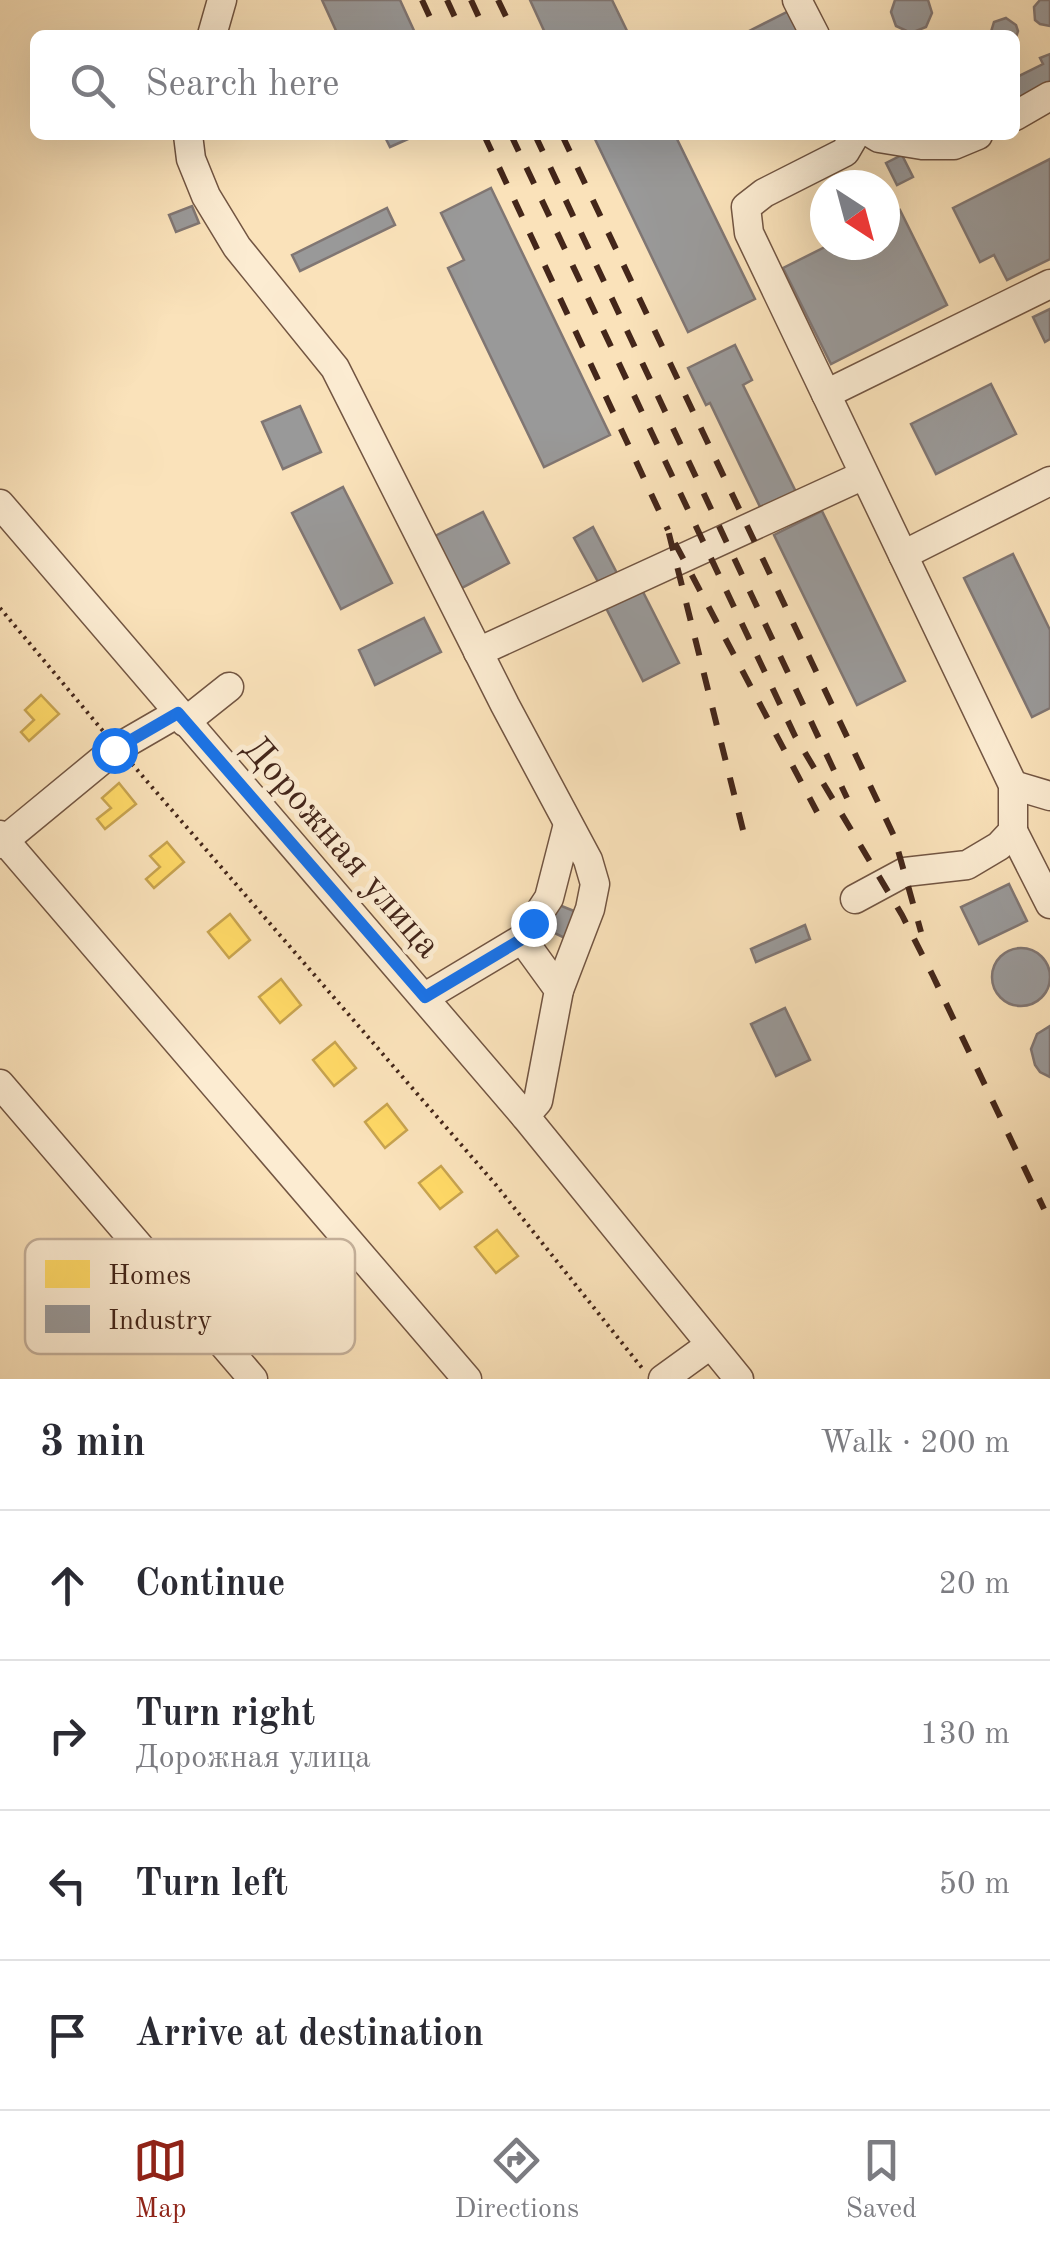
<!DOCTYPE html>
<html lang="en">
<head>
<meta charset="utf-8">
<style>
	body { margin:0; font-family:"Old Standard TT",serif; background:#f2f2f3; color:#2b2b33 }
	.compass { position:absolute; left:810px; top:170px; width:90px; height:90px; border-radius:50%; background:#fff; box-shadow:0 10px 40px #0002; rotate:144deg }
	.stop { position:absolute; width:30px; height:30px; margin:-22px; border:8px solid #1a73e8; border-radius:50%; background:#fff }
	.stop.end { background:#1a73e8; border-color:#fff; box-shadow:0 2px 10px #0008 }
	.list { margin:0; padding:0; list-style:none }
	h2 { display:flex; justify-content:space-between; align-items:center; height:130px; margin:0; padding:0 40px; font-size:42px }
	h2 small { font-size:32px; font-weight:400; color:#7c7c81 }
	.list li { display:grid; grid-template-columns:65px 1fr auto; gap:30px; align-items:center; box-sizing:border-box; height:150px; padding:0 40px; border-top:2px solid #e1e1e2 }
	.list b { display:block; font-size:38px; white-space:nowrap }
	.list p { margin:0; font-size:32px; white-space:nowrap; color:#7c7c81 }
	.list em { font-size:32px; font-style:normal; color:#7c7c81 }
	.icon { flex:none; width:55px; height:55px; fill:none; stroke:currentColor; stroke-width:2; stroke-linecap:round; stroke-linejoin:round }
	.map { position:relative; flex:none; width:1050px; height:1379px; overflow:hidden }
	.search { position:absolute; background:#fff; box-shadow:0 10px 40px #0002; left:30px; right:30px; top:30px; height:110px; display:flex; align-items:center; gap:25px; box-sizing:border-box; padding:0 35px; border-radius:15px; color:#7c7c81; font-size:38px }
	.sheet { height:730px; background:#fff }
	nav { display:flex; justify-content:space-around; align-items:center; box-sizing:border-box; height:140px; border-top:2px solid #e1e1e2; background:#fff; font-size:28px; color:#7c7c81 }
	nav a { display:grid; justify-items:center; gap:5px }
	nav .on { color:#8f2418 }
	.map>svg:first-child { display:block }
</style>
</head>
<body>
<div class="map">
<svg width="1050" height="1379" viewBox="0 0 1050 1379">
	<rect width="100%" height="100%" fill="#fae2ba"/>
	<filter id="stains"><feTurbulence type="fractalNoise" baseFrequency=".002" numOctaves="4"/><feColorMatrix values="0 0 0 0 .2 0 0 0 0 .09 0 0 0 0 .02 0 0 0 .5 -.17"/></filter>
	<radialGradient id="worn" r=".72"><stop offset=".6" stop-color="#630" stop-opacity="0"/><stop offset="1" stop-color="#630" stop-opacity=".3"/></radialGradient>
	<g fill="#ffd966" stroke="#c7a34f" stroke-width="2.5">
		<polygon points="41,695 59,714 29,741 21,732 34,720 25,710"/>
		<polygon points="119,783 136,804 105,829 97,819 111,808 102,798"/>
		<polygon points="167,842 184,862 154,888 146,879 160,867 150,856"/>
		<polygon points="230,914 250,940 229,958 208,932"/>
		<polygon points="281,979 301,1005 280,1023 259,997"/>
		<polygon points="335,1042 356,1068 334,1086 313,1060"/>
		<polygon points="387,1104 407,1130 385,1148 365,1122"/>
		<polygon points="441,1166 462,1192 440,1209 419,1183"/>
		<polygon points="497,1230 518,1256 496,1273 475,1247"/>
	</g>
	<g fill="#999" stroke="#807673" stroke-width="2.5">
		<polygon points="322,0 400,0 416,35 338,35"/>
		<polygon points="530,0 612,0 629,35 546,35"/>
		<polygon points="895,0 928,0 932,13 926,27 911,33 896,26 891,12"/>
		<polygon points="1040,0 1050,0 1050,26 1040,24 1035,20 1034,7"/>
		<polygon points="789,11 798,30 787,35 741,35"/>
		<polygon points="1006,18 1016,25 1018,31 1015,41 1015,35 990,35 994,22"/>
		<polygon points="1050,54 1050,83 1015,100 1015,78 1043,64 1040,58"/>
		<polygon points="384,135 417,135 390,147"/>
		<polygon points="593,135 675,135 755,299 688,332"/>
		<polygon points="902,155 913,177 897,185 886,163"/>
		<polygon points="1050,159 1050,259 1007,280 994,255 980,262 953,208"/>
		<polygon points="491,188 610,435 544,467 448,268 464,260 441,213"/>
		<polygon points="192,206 199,223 176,232 169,215"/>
		<polygon points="387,208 395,225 300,271 292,255"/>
		<polygon points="900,210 947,305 831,364 783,268 829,245 885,245 885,217"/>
		<polygon points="1050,309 1050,339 1045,342 1033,317"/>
		<polygon points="735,345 752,380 743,385 797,494 762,511 710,403 706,405 688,368"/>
		<polygon points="991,384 1016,434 936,474 911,424"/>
		<polygon points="300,406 321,452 283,469 262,422"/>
		<polygon points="343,487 392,583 341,609 292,513"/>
		<polygon points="822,511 905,681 857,705 774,535"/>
		<polygon points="483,512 509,563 456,591 429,539"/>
		<polygon points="593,527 620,579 602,589 574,538"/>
		<polygon points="1013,554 1050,630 1050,708 1032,717 964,578"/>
		<polygon points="638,582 679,663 643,681 602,600"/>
		<polygon points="424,618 441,652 375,685 359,650"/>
		<polygon points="1009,884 1027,921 979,944 961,907"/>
		<polygon points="559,905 579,913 567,939 548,930"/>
		<polygon points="805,925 810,939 756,962 751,949"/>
		<circle cx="1021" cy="977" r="29"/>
		<polygon points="785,1008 810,1060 776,1076 751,1024"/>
		<polygon points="1050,1026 1050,1077 1040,1072 1035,1065 1031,1049 1037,1034"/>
	</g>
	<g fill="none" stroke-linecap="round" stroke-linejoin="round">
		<defs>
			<g id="minor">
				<polyline points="797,0 815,35"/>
				<polyline points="212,35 222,0"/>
				<polyline points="1015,116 1050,96"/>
				<polyline points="188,135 191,159 206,196 237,247 335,368 505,705 588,860 595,884 590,909 559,990"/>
				<polyline points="874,135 879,138 922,145 954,145 978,135"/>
				<polyline points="826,394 1050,284"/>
				<polyline points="0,504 525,1116 739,1379"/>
				<polyline points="903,555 1050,481"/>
				<polyline points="478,652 864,475"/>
				<polyline points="185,722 229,687"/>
				<polyline points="1013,785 1050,796"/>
				<polyline points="1013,831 1050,904"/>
				<polyline points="0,835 467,1379"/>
				<polyline points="0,844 114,750 178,713"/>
				<polyline points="855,899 905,872 967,865 999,846 1013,831 1013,785 749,233 746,207 764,193 845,152 855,135"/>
				<polyline points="522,939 549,898 568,824"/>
				<polyline points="425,997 522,939 559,990 538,1101 525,1116"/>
				<polyline points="0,1084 253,1379"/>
				<polyline points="663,1379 710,1345"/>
			</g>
		</defs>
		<use href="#minor" stroke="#725542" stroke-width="31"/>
		<g stroke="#44261a" stroke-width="4" stroke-dasharray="2.5 5" stroke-linecap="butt">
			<polyline points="0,608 103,731"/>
			<polyline points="132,764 496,1185 642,1368"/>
		</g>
		<use href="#minor" stroke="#fcecd2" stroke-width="28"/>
		<g stroke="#44261a" stroke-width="6" stroke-dasharray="18 18" stroke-linecap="butt">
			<polyline points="422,0 438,35"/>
			<polyline points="447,0 463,35"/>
			<polyline points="471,0 487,35"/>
			<polyline points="498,0 515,35"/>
			<polyline points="484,135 668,530"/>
			<polyline points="511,135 795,736 902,915 933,976 1044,1209"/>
			<polyline points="535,135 847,798"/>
			<polyline points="562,135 894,836 921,932"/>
			<polyline points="743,830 668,530 817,812"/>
		</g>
	</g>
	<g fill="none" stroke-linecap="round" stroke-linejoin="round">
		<polyline stroke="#1a73e8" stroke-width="12" points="114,750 178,713 425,997 522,939 533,923"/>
	</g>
	<g text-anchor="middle" stroke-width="10" stroke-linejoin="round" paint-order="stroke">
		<g font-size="38" fill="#44261a" stroke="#fcecd2">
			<text transform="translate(343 846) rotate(49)" y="13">Дорожная улица</text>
		</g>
	</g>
	<rect x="25" y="1239" width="330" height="115" rx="15" fill="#fcecd2" stroke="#c5b19b" stroke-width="2.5"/>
	<rect x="45" y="1260" width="45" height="28" fill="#ffd966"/>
	<rect x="45" y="1305" width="45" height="28" fill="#999"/>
	<g font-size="28" fill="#44261a">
		<text x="108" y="1284">Homes</text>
		<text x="108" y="1329">Industry</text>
	</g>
	<rect width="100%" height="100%" filter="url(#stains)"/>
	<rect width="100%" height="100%" fill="url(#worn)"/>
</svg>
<svg class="compass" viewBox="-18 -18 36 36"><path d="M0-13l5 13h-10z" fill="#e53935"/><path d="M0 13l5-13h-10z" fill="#7c7c81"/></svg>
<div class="stop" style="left:114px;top:750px"></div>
<div class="stop end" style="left:533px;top:923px"></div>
<div class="search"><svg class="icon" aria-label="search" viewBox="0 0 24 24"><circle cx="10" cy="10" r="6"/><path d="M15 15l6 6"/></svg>Search here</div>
</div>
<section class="sheet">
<h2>3 min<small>Walk · 200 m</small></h2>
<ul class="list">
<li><svg class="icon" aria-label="ahead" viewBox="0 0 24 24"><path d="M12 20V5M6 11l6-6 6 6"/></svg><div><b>Continue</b></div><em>20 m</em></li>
<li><svg class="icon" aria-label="right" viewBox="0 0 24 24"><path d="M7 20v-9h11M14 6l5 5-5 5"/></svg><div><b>Turn right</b><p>Дорожная улица</p></div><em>130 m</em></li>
<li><svg class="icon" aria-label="left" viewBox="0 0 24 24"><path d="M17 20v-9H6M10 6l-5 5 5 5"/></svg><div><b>Turn left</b></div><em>50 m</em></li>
<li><svg class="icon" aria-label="arrive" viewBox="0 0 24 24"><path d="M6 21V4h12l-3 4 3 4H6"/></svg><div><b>Arrive at destination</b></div></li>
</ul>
</section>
<nav>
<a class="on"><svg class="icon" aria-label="map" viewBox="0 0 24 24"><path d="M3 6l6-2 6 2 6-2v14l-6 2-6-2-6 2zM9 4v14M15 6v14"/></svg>Map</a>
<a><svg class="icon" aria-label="directions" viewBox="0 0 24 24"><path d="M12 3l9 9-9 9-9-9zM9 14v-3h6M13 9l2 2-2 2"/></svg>Directions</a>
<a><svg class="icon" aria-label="saved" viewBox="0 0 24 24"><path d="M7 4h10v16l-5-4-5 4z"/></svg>Saved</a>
</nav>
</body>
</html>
